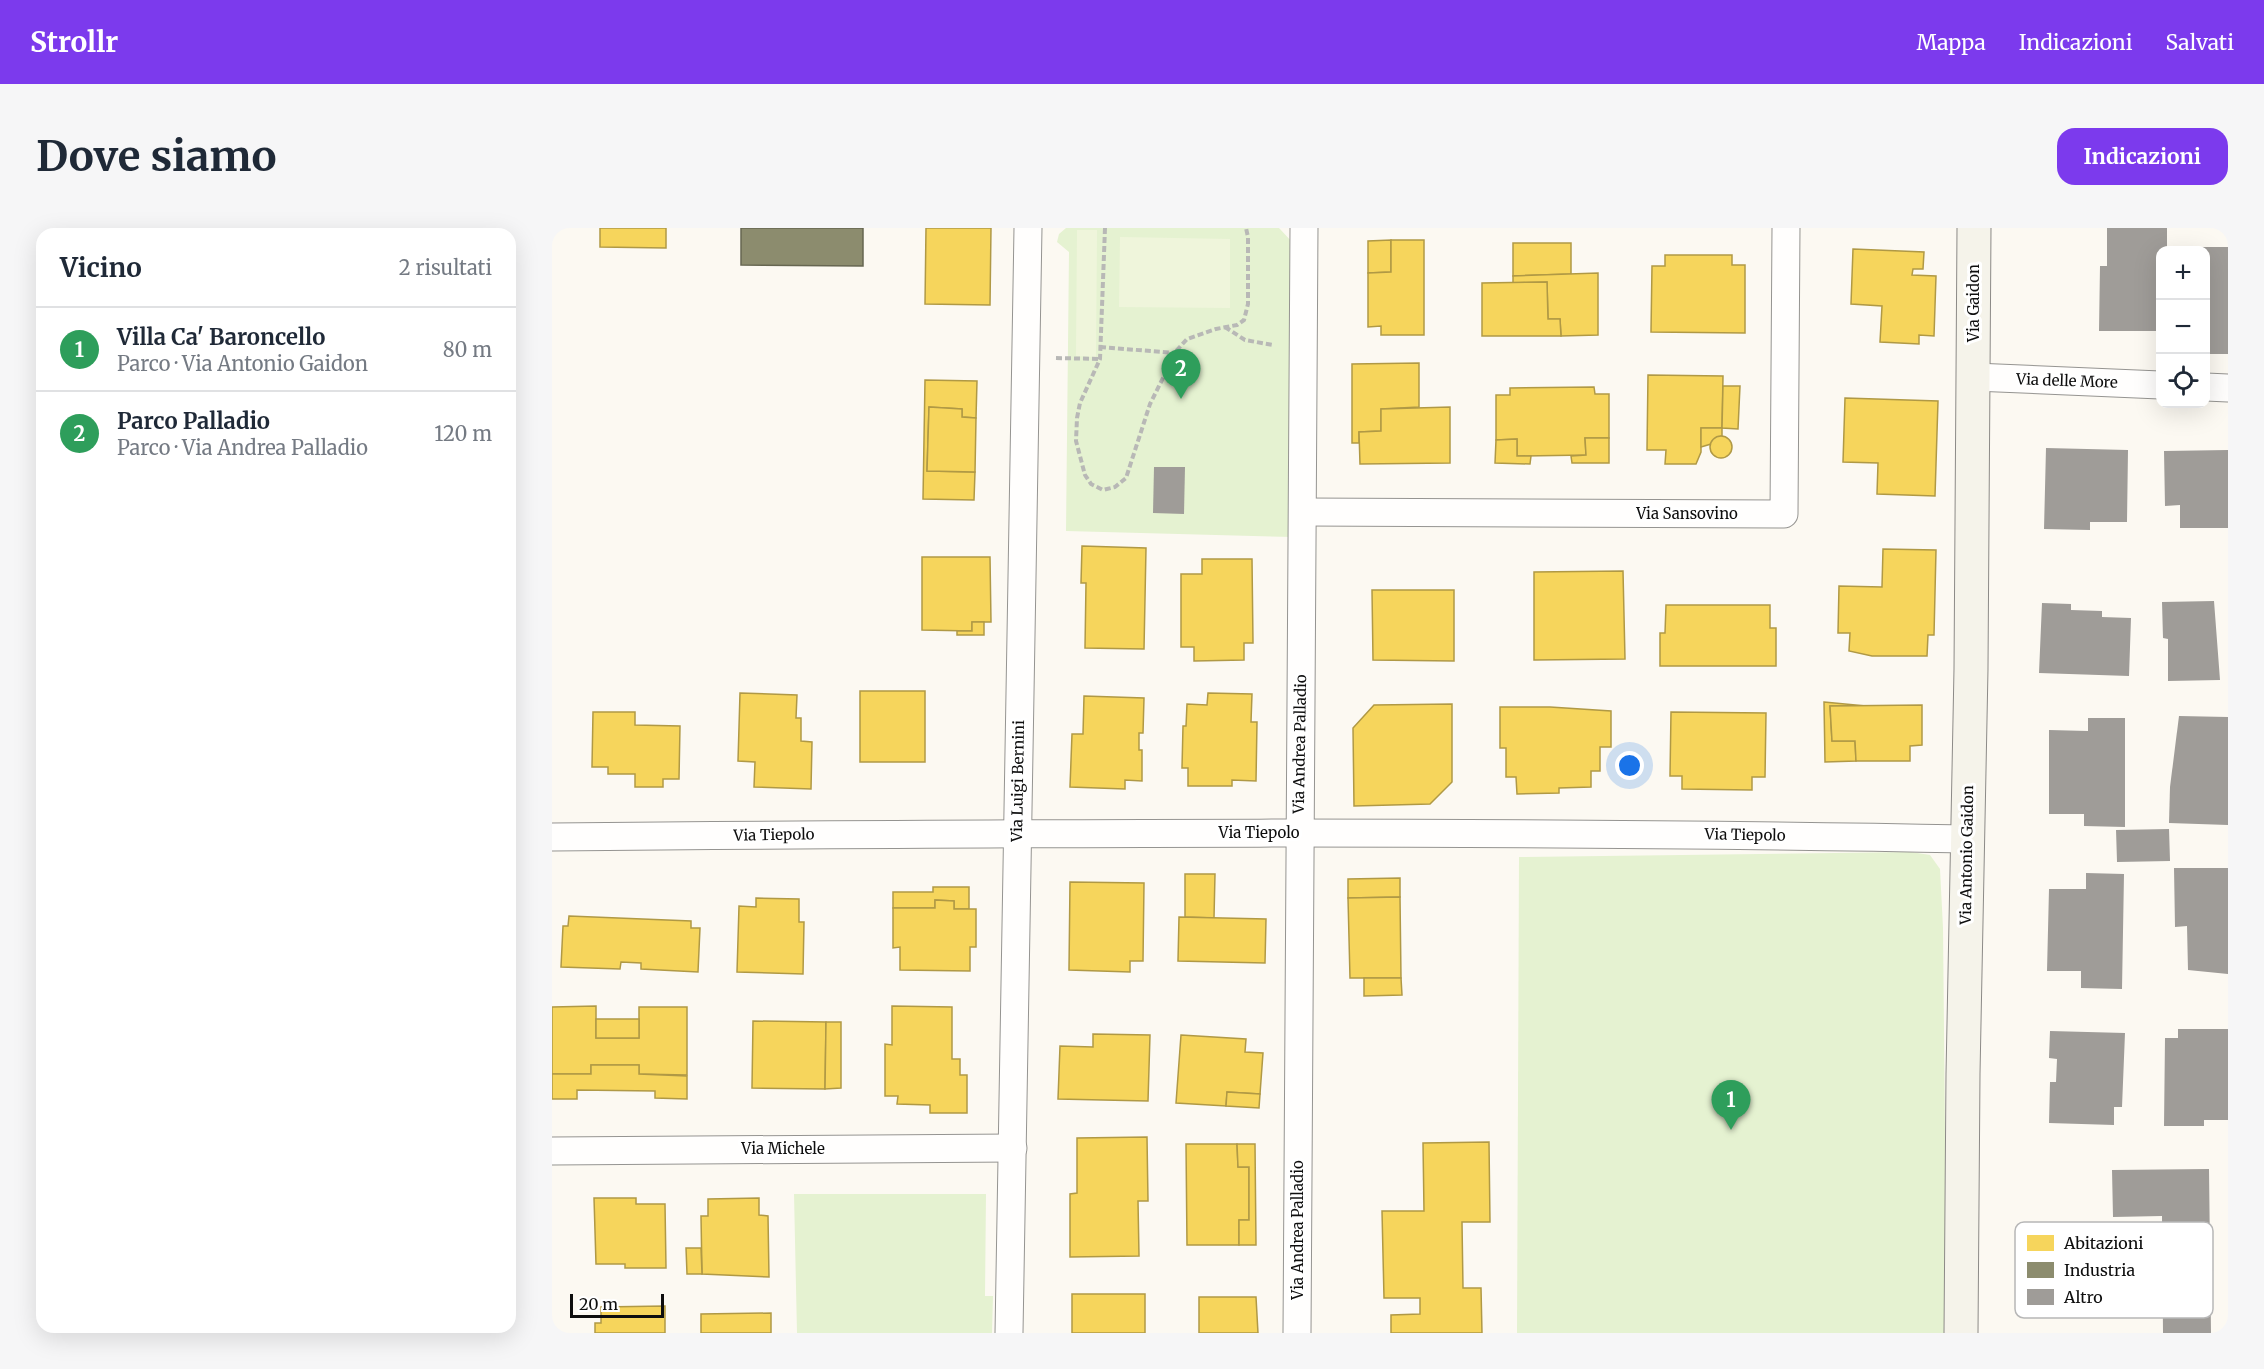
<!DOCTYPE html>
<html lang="it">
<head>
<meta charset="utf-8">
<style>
	body { margin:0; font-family:Merriweather,serif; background:#f6f6f7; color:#1f2937 }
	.controls { position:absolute; right:18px; top:18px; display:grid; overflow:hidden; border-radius:12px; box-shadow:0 6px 24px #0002 }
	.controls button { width:54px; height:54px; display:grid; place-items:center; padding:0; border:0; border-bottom:2px solid #e0e1e3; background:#fff; color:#1f2937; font:30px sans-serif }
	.scale { position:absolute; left:18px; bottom:15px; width:94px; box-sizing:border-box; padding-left:6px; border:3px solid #0e0e0e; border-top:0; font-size:16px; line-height:21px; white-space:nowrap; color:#0e0e0e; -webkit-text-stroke:4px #fff; paint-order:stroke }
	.you { position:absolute; left:1078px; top:538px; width:21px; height:21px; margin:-15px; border:4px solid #fff; border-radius:50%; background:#1a73e8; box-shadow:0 0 0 9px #1a73e833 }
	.badge { display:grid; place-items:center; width:39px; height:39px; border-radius:50%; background:#7c3aed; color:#fff; font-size:20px; font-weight:700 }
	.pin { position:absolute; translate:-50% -50px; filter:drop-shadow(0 2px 3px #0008) }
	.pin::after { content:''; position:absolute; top:32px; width:21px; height:18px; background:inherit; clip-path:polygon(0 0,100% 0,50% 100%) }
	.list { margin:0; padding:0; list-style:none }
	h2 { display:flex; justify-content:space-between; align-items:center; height:78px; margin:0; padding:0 24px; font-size:26px }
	h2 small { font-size:20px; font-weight:400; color:#747a83 }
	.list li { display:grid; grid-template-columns:39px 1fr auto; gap:18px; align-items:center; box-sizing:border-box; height:84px; padding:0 24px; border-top:2px solid #e0e1e3 }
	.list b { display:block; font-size:22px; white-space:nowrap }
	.list p { margin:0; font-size:20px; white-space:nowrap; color:#747a83 }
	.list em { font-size:20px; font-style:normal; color:#747a83 }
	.icon { flex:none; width:33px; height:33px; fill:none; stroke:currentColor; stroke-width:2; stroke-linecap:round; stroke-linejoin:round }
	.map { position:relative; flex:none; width:1676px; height:1105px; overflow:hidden; border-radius:18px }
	header { display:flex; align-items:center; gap:36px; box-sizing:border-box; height:84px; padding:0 30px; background:#7c3aed; color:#fff }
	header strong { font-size:28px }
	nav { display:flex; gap:33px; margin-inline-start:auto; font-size:21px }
	.intro { display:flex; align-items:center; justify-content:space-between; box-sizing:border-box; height:144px; padding:0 36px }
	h1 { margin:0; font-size:42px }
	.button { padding:15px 27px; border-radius:18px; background:#7c3aed; color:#fff; font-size:21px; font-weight:700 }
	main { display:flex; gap:36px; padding:0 36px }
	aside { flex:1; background:#fff; border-radius:18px; box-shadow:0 6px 24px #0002 }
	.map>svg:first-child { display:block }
</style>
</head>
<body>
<header>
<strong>Strollr</strong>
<nav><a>Mappa</a><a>Indicazioni</a><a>Salvati</a></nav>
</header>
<div class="intro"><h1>Dove siamo</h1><a class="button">Indicazioni</a></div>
<main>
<aside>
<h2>Vicino<small>2 risultati</small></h2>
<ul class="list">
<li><span class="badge" style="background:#2e9e5b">1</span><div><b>Villa Ca' Baroncello</b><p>Parco · Via Antonio Gaidon</p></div><em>80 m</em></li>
<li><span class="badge" style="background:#2e9e5b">2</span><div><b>Parco Palladio</b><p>Parco · Via Andrea Palladio</p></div><em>120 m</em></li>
</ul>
</aside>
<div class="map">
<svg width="1676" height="1105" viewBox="0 0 1676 1105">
	<rect width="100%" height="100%" fill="#fcf9f2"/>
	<g fill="#e5f2d1">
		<polygon points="514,0 727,0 742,16 741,309 514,303 517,24 505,14 507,6"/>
		<polygon points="1359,624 1378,627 1388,641 1391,700 1395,1105 965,1105 967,629"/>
		<polygon points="242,966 434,966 433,1068 441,1068 440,1105 245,1105"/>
	</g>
	<g fill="#eff5db">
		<polygon points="525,2 545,2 544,129 524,128"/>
		<polygon points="568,9 678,11 678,80 567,79"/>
	</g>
	<g fill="#f6d55c" stroke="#b09945" stroke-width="1.5">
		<polygon points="48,0 114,0 114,20 48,19"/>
		<polygon points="374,0 439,0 438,77 373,76"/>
		<polygon points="839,12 839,44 816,45 816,13"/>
		<polygon points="839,12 872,12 872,107 829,107 829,98 816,99 816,45 839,44"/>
		<polygon points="961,15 1019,15 1019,46 961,48"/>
		<polygon points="1301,21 1372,24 1371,41 1361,41 1360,47 1384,48 1382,108 1367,107 1367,116 1328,114 1330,78 1299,76"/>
		<polygon points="1113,27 1180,27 1180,37 1193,37 1193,105 1099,104 1100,38 1113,38"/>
		<polygon points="1046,45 1046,107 1009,108 1008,91 996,91 995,54 961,55 961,48"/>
		<polygon points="995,54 996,91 1008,91 1009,108 930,108 930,55"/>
		<polygon points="867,135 867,179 829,181 829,203 807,204 807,215 800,215 800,136"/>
		<polygon points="1096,147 1171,148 1170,200 1149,200 1149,224 1144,236 1113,236 1114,222 1095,222"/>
		<polygon points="373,152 425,153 424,190 410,189 410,181 377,179 375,243 423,244 422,272 371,271"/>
		<polygon points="1171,158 1188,158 1186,201 1170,200"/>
		<polygon points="1042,159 1043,166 1057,166 1057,210 1033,210 1034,227 965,228 965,211 944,212 944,167 958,167 958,160"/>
		<polygon points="1293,170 1386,173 1383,268 1325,266 1326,235 1291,234"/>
		<polygon points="377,179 410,181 410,189 424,190 423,244 375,243"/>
		<polygon points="898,179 898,235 808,236 807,204 829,203 829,181"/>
		<polygon points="1149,200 1170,200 1170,208 1164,210 1159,216 1149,219"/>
		<circle cx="1169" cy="219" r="11"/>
		<polygon points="1033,210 1057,210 1057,235 1020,235 1019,228 1034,227"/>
		<polygon points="965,211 965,228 979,228 978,236 943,235 944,212"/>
		<polygon points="530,318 594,320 592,421 533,420 534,355 529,355"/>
		<polygon points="1331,321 1384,322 1382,407 1376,407 1375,428 1320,428 1297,423 1298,405 1286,405 1287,358 1330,359"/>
		<polygon points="370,329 438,329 439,394 420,394 420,403 370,402"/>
		<polygon points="650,331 700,331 701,415 692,415 692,432 642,433 642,419 629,419 629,346 650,346"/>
		<polygon points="1071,343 1073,431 982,432 982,344"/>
		<polygon points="820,362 902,362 902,433 821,432"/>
		<polygon points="1114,377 1218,377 1218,400 1224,400 1224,438 1108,438 1108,405 1113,405"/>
		<polygon points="420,394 432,394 432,407 405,407 405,403 420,403"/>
		<rect x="308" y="463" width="65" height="71"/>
		<polygon points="188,465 245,467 244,490 249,490 249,513 260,514 259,561 202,559 203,534 186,533"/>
		<polygon points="656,465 700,466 699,494 705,494 704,553 680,552 680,558 636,558 636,540 630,540 631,498 634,498 635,476 655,477"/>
		<polygon points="532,468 592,470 591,505 587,505 587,522 590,522 590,553 573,552 573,561 518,559 520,506 531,506"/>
		<polygon points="1272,474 1314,478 1278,478 1280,513 1303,513 1304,533 1273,534"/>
		<polygon points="900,476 900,554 878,576 802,578 801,500 822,477"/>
		<polygon points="1370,477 1370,517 1358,518 1358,533 1304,533 1303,513 1280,513 1278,478"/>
		<polygon points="948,479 998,479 1059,483 1059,519 1048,519 1048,543 1039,543 1039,559 1007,560 1007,565 965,566 964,549 954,549 954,520 948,520"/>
		<polygon points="41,484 83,484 83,497 128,498 127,551 111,551 111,559 83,559 83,546 56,546 56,539 40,539"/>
		<polygon points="1119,484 1214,485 1213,549 1200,549 1200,562 1130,561 1130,548 1118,548"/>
		<polygon points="633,646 663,646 662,690 633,689"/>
		<polygon points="848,650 848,669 796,670 796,651"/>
		<polygon points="518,654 592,655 591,733 578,733 578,744 517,742"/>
		<polygon points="381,659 417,659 417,681 402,681 402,673 383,672 383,680 341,680 341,664 381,664"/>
		<polygon points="848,669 849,750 798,750 796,670"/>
		<polygon points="204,670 247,671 247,694 252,694 251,746 185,744 187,678 204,679"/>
		<polygon points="383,672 402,673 402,681 424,681 424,719 418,719 418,743 348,742 348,719 341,720 341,680 383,680"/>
		<polygon points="17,688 139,693 139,700 148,700 146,744 89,741 89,735 69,734 68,741 9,739 11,698 16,698"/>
		<polygon points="627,689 714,691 713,735 626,733"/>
		<polygon points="812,750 849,750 850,767 812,768"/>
		<polygon points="44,778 44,810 87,810 87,779 135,779 135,847 87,846 87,837 39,837 39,846 0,846 0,779"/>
		<polygon points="340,778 400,779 400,831 408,831 408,847 415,847 415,885 378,885 378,877 345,876 346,868 333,868 333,816 340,817"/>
		<rect x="44" y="791" width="43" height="19"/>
		<polygon points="201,793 274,794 273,861 200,860"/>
		<polygon points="274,794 289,794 289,860 273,861"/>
		<polygon points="541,806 598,807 596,873 506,871 508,818 541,819"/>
		<polygon points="629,807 694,811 693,824 711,825 708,866 675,864 674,878 624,875"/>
		<polygon points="39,837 87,837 87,846 135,848 135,871 103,870 103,863 25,862 25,871 0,871 0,846 39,846"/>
		<polygon points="675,864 708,866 707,880 674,878"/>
		<polygon points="595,909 596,973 586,973 587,1028 518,1029 518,966 525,965 525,910"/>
		<polygon points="937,914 938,994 910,994 911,1060 929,1060 930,1105 839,1105 839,1087 868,1086 868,1070 832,1070 830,983 872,983 871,915"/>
		<polygon points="634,916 685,916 686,939 697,939 697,992 687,992 687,1017 635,1017"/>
		<polygon points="685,916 703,916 704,1017 687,1017 687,992 697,992 697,939 686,939"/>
		<polygon points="42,970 84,970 84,976 113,976 114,1040 73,1040 73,1036 44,1036"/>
		<polygon points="207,970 207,987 216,988 217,1049 150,1046 149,988 156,988 156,971"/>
		<polygon points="134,1020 149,1020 150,1046 135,1046"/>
		<rect x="520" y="1066" width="73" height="39"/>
		<polygon points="647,1069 704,1069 706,1105 647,1105"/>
		<polygon points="113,1078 113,1105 43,1105 43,1095 49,1095 49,1079"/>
		<polygon points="219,1085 219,1105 149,1105 149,1086"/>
	</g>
	<polygon fill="#8c8c6e" stroke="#666651" stroke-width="1.5" points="189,0 311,0 311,38 189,37"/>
	<g fill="#9f9c98">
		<polygon points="1555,0 1615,0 1615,22 1608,22 1607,103 1547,103 1548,38 1555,38"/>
		<polygon points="1649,19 1676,19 1676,126 1654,126 1654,22 1649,22"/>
		<polygon points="1494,220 1576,222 1575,294 1538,294 1538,302 1492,301"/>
		<polygon points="1676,222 1676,300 1628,300 1628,277 1613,278 1612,223"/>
		<polygon points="602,239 633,239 632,286 601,285"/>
		<polygon points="1662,373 1668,452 1616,453 1616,411 1611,410 1610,374"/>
		<polygon points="1490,375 1519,376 1519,382 1550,383 1550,389 1579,390 1577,448 1487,445"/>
		<polygon points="1627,488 1676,489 1676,597 1617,595 1618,559"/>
		<polygon points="1536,490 1573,490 1573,599 1532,598 1532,586 1497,586 1497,502 1536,503"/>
		<polygon points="1617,601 1618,633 1565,634 1564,602"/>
		<polygon points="1622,640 1676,640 1676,746 1636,742 1635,698 1623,699"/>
		<polygon points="1534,645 1572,646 1570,761 1529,760 1529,743 1495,743 1497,661 1534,661"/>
		<polygon points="1626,801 1676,801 1676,892 1652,892 1652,898 1612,898 1613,810 1626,810"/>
		<polygon points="1498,803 1573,805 1570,879 1562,879 1562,897 1497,895 1498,854 1504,854 1505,831 1497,830"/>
		<polygon points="1657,941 1659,1105 1611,1105 1610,988 1561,989 1560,942"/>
	</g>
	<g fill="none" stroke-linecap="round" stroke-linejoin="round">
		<defs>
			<g id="street">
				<polyline points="1422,149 1608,157"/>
				<polyline points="1654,159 1676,160"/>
				<polyline points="752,284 1232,286 1234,0"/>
				<path d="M0 609C472 605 943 602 1415 611"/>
				<polyline points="0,923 461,920"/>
				<polyline points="457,1105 476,0"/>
				<polyline points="745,1105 752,0"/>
			</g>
			<polyline id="secondary" points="1409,1105 1411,846 1419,441 1422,0"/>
		</defs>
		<use href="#street" stroke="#959491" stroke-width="29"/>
		<use href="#secondary" stroke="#8c8a87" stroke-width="35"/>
		<g stroke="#b8b8b6" stroke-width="4" stroke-dasharray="6 3" stroke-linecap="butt">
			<polyline points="553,0 548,131 528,175 525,190 524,213 533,247 539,256 551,262 563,259 574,250 598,176 625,122 635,111 664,101 685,97 692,92 696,76 696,9 694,0"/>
			<polyline points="673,99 693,112 721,117"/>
			<polyline points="548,119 623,125"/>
			<polyline points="504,130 548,131"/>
		</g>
		<use href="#street" stroke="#fffefd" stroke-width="27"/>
		<use href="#secondary" stroke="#f5f3ea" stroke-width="33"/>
	</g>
	<g text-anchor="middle" stroke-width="6" stroke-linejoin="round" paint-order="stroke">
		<g font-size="15" fill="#0e0e0e" stroke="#fff">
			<text transform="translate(1422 75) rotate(-90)" y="5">Via Gaidon</text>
			<text transform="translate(1515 153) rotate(2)" y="5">Via delle More</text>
			<text x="1135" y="291">Via Sansovino</text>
			<text transform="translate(748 516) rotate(-89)" y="5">Via Andrea Palladio</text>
			<text transform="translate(466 553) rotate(-89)" y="5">Via Luigi Bernini</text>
			<text x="707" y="610">Via Tiepolo</text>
			<text transform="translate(222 607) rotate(-1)" y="5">Via Tiepolo</text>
			<text transform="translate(1193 607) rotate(1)" y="5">Via Tiepolo</text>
			<text transform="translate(1415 627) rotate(-89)" y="5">Via Antonio Gaidon</text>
			<text x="231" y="926">Via Michele</text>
			<text transform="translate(746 1002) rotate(-90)" y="5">Via Andrea Palladio</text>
		</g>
	</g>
	<rect x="1463" y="994" width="198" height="96" rx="9" fill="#fff" stroke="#b7b7b7" stroke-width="1.5"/>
	<rect x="1475" y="1007" width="27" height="16" fill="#f6d55c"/>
	<rect x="1475" y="1034" width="27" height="16" fill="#8c8c6e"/>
	<rect x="1475" y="1061" width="27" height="16" fill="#9f9c98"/>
	<g font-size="16" fill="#0e0e0e">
		<text x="1512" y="1021">Abitazioni</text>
		<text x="1512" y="1048">Industria</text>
		<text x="1512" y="1075">Altro</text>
	</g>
</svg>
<div class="controls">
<button>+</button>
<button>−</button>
<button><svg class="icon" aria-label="locate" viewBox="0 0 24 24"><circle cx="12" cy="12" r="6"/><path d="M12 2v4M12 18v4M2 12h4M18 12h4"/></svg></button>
</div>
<div class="scale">20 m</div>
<div class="you"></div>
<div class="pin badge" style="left:1179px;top:902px;background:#2e9e5b">1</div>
<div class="pin badge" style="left:629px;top:171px;background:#2e9e5b">2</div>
</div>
</main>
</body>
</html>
